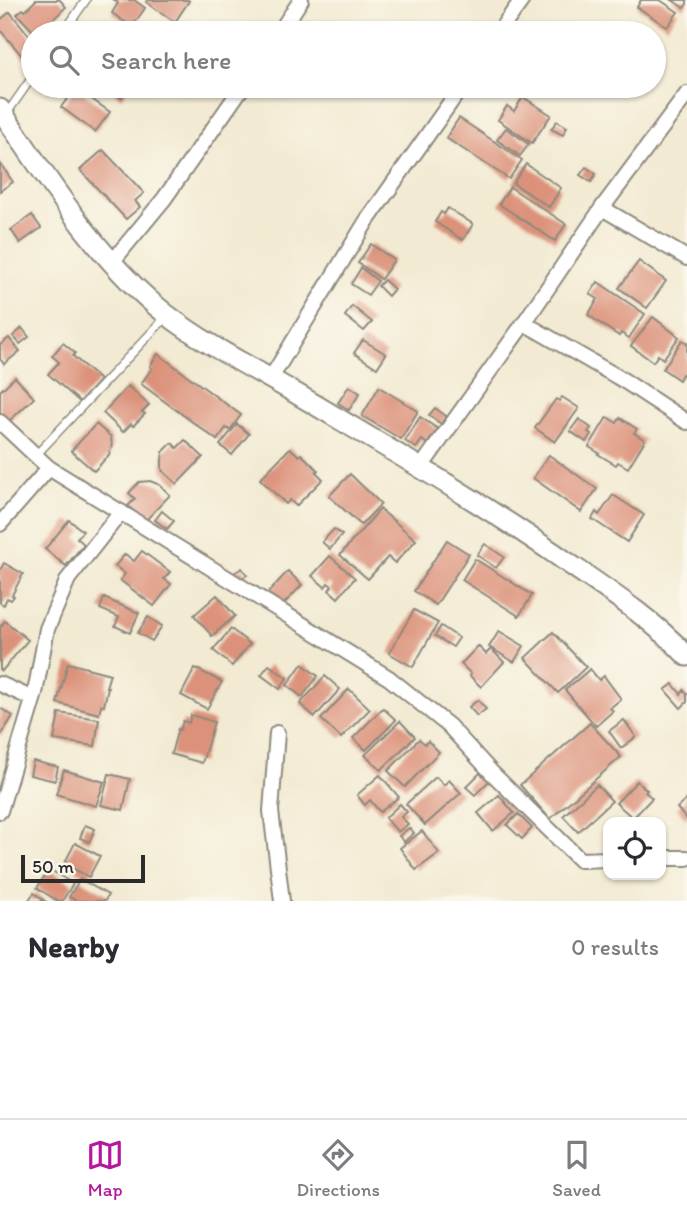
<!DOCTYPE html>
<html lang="en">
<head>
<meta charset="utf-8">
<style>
	body { margin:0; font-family:Itim,sans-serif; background:#f7f7f7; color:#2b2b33 }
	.controls { position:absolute; right:21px; bottom:21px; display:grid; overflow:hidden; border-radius:14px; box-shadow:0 2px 5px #0004 }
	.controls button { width:63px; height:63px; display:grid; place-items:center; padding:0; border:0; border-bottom:2px solid #e1e1e2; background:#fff; color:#2b2b33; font:35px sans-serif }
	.scale { position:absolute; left:21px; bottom:18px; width:124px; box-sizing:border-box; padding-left:7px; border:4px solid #2b2b2b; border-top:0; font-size:19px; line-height:24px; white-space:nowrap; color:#2b2b2b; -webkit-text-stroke:5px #fbf7ec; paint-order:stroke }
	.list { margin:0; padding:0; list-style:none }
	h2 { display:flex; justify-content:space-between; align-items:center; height:91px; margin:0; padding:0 28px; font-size:30px }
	h2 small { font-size:23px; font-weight:400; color:#7c7c81 }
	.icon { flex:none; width:38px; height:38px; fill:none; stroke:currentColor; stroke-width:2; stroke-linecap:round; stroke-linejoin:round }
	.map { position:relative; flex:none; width:687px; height:901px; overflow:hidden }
	.search { position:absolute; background:#fff; box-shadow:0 2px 5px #0004; left:21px; right:21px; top:21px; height:77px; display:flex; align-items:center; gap:18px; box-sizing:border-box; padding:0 24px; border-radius:38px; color:#7c7c81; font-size:26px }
	.sheet { height:217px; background:#fff }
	nav { display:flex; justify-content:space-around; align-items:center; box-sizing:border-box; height:98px; border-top:2px solid #e1e1e2; background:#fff; font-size:19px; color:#7c7c81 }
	nav a { display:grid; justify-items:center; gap:4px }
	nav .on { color:#b5179e }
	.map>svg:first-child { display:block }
</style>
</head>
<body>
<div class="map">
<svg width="687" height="901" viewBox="0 0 687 901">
	<rect width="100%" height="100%" fill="#fbf7ec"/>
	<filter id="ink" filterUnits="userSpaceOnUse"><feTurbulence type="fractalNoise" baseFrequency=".0143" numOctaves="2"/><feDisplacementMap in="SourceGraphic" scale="14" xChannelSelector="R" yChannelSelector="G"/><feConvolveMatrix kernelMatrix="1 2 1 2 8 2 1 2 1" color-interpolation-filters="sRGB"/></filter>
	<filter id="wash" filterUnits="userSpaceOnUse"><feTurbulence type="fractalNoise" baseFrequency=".00686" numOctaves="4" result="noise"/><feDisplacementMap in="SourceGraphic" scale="28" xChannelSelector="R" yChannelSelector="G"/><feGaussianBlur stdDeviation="1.57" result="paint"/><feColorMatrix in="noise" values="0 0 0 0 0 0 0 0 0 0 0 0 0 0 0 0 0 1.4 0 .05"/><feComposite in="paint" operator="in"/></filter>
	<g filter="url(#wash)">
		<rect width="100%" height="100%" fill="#f2ead2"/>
		<g id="blocks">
			<g fill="#dc927a">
				<polygon points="36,0 60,0 66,7 39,33 35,33 17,14 23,9 25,11"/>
				<polygon points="114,0 134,0 145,8 132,27 112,13 118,3"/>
				<polygon points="147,0 188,0 189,1 175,22 146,2"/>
				<polygon points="641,0 660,0 678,12 667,27 637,7"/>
				<polygon points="672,0 687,0 687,4 684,8"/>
				<polygon points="10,12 33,40 33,50 24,58 0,30 0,20"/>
				<polygon points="105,86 131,86 121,98"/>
				<polygon points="76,88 110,112 95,132 61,107"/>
				<polygon points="523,97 551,115 532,143 498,120 507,106 514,111"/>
				<polygon points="459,118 522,160 509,179 446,138"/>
				<polygon points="557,121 567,127 563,135 551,129"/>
				<polygon points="506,128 529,144 520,156 497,140"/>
				<polygon points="103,150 144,193 135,201 140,207 126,219 80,170"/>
				<polygon points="0,163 13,182 0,191"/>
				<polygon points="526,164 561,188 549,207 513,183"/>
				<polygon points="586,167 596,174 591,182 580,175"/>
				<polygon points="510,187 566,224 555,241 499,204"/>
				<polygon points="448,208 473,224 463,240 435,222 441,212 444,214"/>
				<polygon points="32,215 41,228 20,243 11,230"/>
				<polygon points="371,244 394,260 381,279 358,263"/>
				<polygon points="639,261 666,281 647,308 619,288"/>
				<polygon points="361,268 378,281 368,295 351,284"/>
				<polygon points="384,280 394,289 388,296 378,286"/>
				<polygon points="598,282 645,314 629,338 621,333 619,336 588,315 598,299 590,294"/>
				<polygon points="352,306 372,322 364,331 345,316"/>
				<polygon points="653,317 679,337 663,359 658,355 653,362 631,346"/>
				<polygon points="22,328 29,337 20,344 13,336"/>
				<polygon points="9,338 20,351 4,364 0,359 0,345"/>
				<polygon points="363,340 386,354 377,368 354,353"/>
				<polygon points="682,340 687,343 687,377 682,374 679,380 663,369"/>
				<polygon points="63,343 75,353 73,356 100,380 80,402 48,374 59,362 52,356"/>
				<polygon points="158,354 241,415 230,430 226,428 217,440 141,384 152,368 150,366"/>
				<polygon points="15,377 34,398 7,423 0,415 0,391"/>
				<polygon points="128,386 149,405 142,412 145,414 133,426 131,424 123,432 103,413"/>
				<polygon points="349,386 360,393 349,410 338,403"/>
				<polygon points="379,387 418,411 401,439 362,416"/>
				<polygon points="562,397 579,408 555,442 535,428 556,399 559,401"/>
				<polygon points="435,408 446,416 441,424 429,415"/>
				<polygon points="420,417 438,429 427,444 422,440 416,448 405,441"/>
				<polygon points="607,417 617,423 620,418 637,429 634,433 645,440 628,468 618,462 616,465 598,454 599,453 589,447"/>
				<polygon points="579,419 591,428 588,432 591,434 586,442 570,431"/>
				<polygon points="96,424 111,437 112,447 109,455 94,471 71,451"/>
				<polygon points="237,424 249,434 232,455 220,445"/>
				<polygon points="185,440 203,457 177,484 162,470 162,460 163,452 172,443 177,448"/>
				<polygon points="290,448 299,456 301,454 318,470 316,472 323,479 296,506 290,500 286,504 260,479"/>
				<polygon points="549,455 597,489 581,512 533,478"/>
				<polygon points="350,474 381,504 361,525 329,496"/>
				<polygon points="150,481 160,485 170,495 145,521 128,506 135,499 129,493 139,482"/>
				<polygon points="613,495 644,515 627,542 592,519 596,512 599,515"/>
				<polygon points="380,509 416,540 395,563 388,557 368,579 340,555"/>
				<polygon points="162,511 174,521 167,529 155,520"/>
				<polygon points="69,520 83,531 77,538 84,544 66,566 45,549"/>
				<polygon points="334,529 342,535 330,549 322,542"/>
				<polygon points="447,540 469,554 436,605 414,591"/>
				<polygon points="485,544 504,557 496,568 477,555"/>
				<polygon points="142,551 170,572 164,579 171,584 154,606 120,580 125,574 115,566 125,554 134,561"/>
				<polygon points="330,556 355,578 338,598 329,590 332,586 328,583 325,587 312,576"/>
				<polygon points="475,559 532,595 519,616 462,580"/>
				<polygon points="4,563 23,574 12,595 14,596 11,600 7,598 4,605 0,603 0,570"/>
				<polygon points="242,568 247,575 239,580 234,573"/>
				<polygon points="288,571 302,585 280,608 266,595"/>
				<polygon points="217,595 235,616 212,636 194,615"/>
				<polygon points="104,598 139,613 130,633 115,626 119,617 100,609"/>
				<polygon points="414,610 438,623 413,667 389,653"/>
				<polygon points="148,617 162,626 152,641 138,633"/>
				<polygon points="5,621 28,640 2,671 0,669 0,627"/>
				<polygon points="441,626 459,638 453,647 435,636"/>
				<polygon points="231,629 250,644 232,666 213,650"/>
				<polygon points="499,631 524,646 514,662 489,647"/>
				<polygon points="553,632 586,667 558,693 525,658"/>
				<polygon points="478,646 486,654 491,649 504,662 481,687 470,676 471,674 461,664"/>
				<polygon points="68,663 110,674 106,687 108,687 104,706 101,705 99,714 57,703"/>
				<polygon points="302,664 318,676 302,697 287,685"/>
				<polygon points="269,665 287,678 280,689 261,675"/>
				<polygon points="195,668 222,682 207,709 181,695"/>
				<polygon points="590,669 599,680 604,676 621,699 610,708 613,711 596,726 565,690"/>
				<polygon points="325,676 340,689 315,717 300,704"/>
				<polygon points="673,684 681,694 684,690 687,693 687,702 681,708 665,690"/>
				<polygon points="349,689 370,709 341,738 321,719"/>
				<polygon points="478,700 486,709 477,716 469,707"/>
				<polygon points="0,708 13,716 0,737"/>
				<polygon points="383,708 396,720 366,750 353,738"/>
				<polygon points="59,713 99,719 95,746 54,740"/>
				<polygon points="191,715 214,722 202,763 171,754 178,729 180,730 183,721 189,723"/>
				<polygon points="624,720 636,737 621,748 609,731"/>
				<polygon points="400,721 415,737 381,770 365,755"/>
				<polygon points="590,723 621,757 550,819 520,785"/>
				<polygon points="419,739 425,744 428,741 439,752 405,787 388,771"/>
				<polygon points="33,761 58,767 55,781 30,775"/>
				<polygon points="64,770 104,782 96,806 56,794"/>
				<polygon points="480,773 489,781 475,795 466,787"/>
				<polygon points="109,774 130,779 123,810 101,805"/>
				<polygon points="380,775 399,797 380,812 370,800 365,805 357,795"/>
				<polygon points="436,777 444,785 449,780 461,793 425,825 406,804"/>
				<polygon points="637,781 647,790 645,792 652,798 633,818 616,803"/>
				<polygon points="597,785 612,801 578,832 563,816"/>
				<polygon points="499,795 514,813 493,831 478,813"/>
				<polygon points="687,799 687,820 677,808"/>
				<polygon points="400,804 407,812 401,817 408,824 398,832 385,818"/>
				<polygon points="518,814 532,828 522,839 507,825"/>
				<polygon points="85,825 95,829 89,842 80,838"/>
				<polygon points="409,828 414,833 404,842 399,836"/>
				<polygon points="422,831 439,853 416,870 400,848"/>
				<polygon points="75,843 100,856 89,877 64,864"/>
				<polygon points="49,869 73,884 62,901 58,901 37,888"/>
				<polygon points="80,879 108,895 105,901 77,901 69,897"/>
				<polygon points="34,893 45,901 28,901"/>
			</g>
		</g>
	</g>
	<g filter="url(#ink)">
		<use href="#blocks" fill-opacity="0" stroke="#8e8a7e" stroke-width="2"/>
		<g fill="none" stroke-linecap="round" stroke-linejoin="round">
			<defs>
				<g id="lane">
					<polyline points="63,33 86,0"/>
					<polyline points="5,116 33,76"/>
					<polyline points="36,455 167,316"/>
				</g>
				<g id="street">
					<polyline points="279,33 301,0"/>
					<polyline points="498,33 522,0"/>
					<polyline points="602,208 687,258"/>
					<polyline points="112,262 164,199 243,86"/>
					<polyline points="524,323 623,380 687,422"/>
					<polyline points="271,378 366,222 462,86"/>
					<polyline points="0,422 49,468 389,678 449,726 492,773 580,860 608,859"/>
					<polyline points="421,467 524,323 602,208 687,94"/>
					<polyline points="0,524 49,468"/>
					<polyline points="0,684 33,699"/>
					<polyline points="277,733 271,811 282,901"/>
					<polyline points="0,811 35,693 47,629 68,579 121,512"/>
					<polyline points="661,858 687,858"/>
				</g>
				<path id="secondary" d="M0 109C47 178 100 263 166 314 206 345 253 368 297 394 389 449 483 503 571 565 612 593 653 620 687 656"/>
			</defs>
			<use href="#lane" stroke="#8e8a7e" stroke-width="10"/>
			<use href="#street" stroke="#8e8a7e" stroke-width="18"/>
			<use href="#secondary" stroke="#8e8a7e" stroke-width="23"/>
			<use href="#lane" stroke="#fff" stroke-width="7"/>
			<use href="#street" stroke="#fff" stroke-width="14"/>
			<use href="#secondary" stroke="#fff" stroke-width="19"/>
		</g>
	</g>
</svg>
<div class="controls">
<button><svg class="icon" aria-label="locate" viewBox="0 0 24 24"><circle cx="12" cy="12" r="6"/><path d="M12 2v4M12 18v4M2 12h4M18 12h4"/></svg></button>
</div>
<div class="scale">50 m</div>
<div class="search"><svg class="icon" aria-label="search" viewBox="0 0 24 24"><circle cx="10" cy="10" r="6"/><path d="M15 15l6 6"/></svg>Search here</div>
</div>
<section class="sheet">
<h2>Nearby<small>0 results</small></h2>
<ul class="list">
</ul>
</section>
<nav>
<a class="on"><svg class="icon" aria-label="map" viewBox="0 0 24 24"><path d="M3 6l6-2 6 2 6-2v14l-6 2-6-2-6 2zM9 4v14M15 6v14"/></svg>Map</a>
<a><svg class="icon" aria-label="directions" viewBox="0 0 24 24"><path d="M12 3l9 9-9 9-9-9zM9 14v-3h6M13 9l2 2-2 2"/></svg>Directions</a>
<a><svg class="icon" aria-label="saved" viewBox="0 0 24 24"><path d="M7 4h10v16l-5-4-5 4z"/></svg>Saved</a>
</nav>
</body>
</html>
